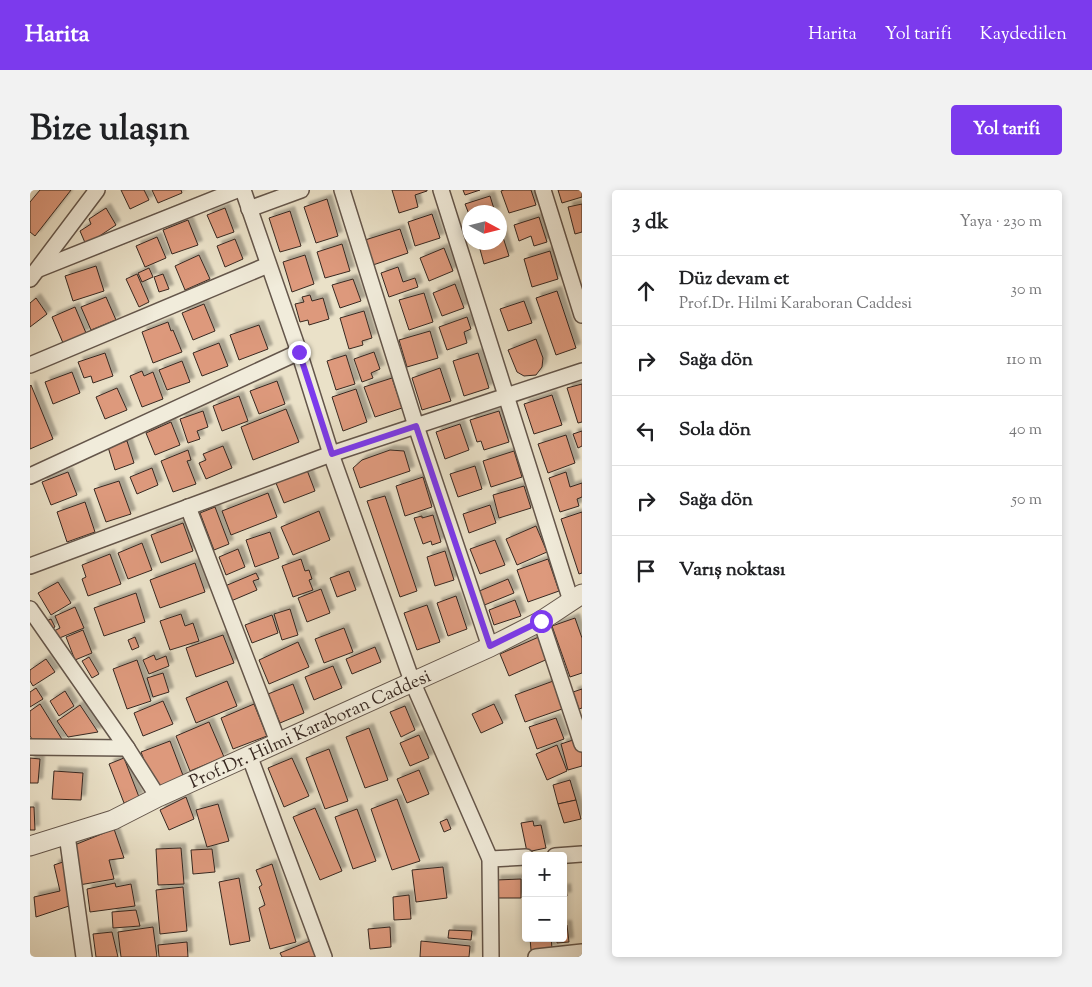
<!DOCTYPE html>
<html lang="tr">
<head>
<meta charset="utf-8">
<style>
	body { margin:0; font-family:"Sorts Mill Goudy",serif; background:#f2f2f2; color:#202124 }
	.controls { position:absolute; right:15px; bottom:15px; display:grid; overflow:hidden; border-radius:5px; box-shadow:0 2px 8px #0003 }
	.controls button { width:45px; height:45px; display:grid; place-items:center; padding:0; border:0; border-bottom:1px solid #e0e0e0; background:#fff; color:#202124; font:25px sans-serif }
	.compass { position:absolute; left:432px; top:15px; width:45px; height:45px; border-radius:50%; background:#fff; box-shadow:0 2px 8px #0003; rotate:97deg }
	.stop { position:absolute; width:15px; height:15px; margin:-11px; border:4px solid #7c3aed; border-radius:50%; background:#fff }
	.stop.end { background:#7c3aed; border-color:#fff; box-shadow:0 1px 5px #0008 }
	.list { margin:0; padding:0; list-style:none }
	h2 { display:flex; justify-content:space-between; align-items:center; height:65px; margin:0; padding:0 20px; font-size:21px }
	h2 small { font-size:16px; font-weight:400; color:#757577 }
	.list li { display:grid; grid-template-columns:32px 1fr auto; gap:15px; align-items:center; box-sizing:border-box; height:70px; padding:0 20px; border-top:1px solid #e0e0e0 }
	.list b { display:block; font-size:19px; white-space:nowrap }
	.list p { margin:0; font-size:16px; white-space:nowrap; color:#757577 }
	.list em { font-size:16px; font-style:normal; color:#757577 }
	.icon { flex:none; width:28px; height:28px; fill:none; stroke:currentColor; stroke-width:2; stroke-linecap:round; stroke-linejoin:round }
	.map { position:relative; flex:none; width:552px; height:767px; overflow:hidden; border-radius:5px }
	header { display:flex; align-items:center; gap:30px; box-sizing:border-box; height:70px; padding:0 25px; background:#7c3aed; color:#fff }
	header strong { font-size:24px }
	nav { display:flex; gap:28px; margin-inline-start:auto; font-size:18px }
	.intro { display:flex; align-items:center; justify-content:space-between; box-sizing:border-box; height:120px; padding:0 30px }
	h1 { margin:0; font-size:35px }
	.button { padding:12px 22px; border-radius:5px; background:#7c3aed; color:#fff; font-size:18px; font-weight:700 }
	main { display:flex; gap:30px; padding:0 30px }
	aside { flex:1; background:#fff; border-radius:5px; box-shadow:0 2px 8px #0003 }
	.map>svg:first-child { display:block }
</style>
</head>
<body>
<header>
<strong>Harita</strong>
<nav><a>Harita</a><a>Yol tarifi</a><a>Kaydedilen</a></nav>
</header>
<div class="intro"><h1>Bize ulaşın</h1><a class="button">Yol tarifi</a></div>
<main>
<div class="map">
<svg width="552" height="767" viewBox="0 0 552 767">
	<defs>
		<filter id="shadow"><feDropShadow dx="4.5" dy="-4.5" stdDeviation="1" flood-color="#0004"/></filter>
	</defs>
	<rect width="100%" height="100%" fill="#eae1c8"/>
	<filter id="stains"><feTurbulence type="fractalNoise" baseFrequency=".004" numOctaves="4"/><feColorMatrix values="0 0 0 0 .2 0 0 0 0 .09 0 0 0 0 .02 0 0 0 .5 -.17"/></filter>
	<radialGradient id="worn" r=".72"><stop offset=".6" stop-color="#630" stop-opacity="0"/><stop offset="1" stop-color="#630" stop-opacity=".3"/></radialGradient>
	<g fill="#dd997b" stroke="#372821" filter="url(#shadow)">
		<polygon points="10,0 41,0 5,46 0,42 0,12"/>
		<polygon points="91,0 114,0 119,10 100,19"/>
		<polygon points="122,0 151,0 152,3 128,13"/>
		<polygon points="362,0 397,0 397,1 385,5 388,17 369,23"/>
		<polygon points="433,0 450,0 435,5"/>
		<polygon points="474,0 501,0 506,15 479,23 471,1"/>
		<polygon points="528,0 552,0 552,7 532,13"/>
		<polygon points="460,6 465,22 440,22 440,27 435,14"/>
		<polygon points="297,9 308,46 286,53 274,17"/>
		<polygon points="552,14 552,42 545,44 538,17"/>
		<polygon points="76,18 86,35 56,55 50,41 61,34 59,29"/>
		<polygon points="195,18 204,42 187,48 177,25"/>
		<polygon points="260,21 271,56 250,62 239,28"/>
		<polygon points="402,24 410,48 385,56 378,32"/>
		<polygon points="509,27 517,52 504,56 501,46 489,51 484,35"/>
		<polygon points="158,30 168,55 142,64 133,40"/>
		<polygon points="370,39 378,63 343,75 335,50"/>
		<polygon points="470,41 471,41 479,66 454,74 448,52 470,52"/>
		<polygon points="127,47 136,68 115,77 106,56"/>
		<polygon points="205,49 213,69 195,77 187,56"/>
		<polygon points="312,54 320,81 295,88 287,62"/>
		<polygon points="414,58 423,81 399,91 390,68"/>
		<polygon points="520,61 528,89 502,97 494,69"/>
		<polygon points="169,65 180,89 155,100 145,76"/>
		<polygon points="275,65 284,94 262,102 253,72"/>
		<polygon points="66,76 74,101 43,111 35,86"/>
		<polygon points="368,77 373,92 385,88 388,97 359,107 351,83"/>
		<polygon points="119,78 123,87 112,92 108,83"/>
		<polygon points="107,84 119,112 109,117 96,89"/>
		<polygon points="133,84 139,99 129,102 124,87"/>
		<polygon points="323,89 331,111 310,118 302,95"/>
		<polygon points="425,94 434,118 412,126 403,103"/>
		<polygon points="527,101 546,158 526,165 506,108"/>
		<polygon points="394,103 403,132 379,140 369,110"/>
		<polygon points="280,105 282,111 293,108 299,129 279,135 278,130 270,132 265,114 274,112 272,107"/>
		<polygon points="76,107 86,130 61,140 51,117"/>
		<polygon points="6,108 17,124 0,137 0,113"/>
		<polygon points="494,111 502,133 478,141 470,119"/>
		<polygon points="174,114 185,141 163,150 152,123"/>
		<polygon points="45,117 56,143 33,153 22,127"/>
		<polygon points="334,121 342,148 332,151 333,155 319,159 310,128"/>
		<polygon points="437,127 441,139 434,142 437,153 417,160 409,137"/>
		<polygon points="138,132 141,141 143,140 152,162 123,173 112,142"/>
		<polygon points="229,135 238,159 209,170 200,145"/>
		<polygon points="400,141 408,168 377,177 369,150"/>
		<polygon points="506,149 513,168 512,177 506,185 494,186 487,182 478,160"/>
		<polygon points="189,153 198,176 172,186 163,163"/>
		<polygon points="344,162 350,179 341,183 343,188 332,192 324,169"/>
		<polygon points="75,163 83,186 63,193 61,186 54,188 48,172"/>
		<polygon points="448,163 459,198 434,206 423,171"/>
		<polygon points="316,165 325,194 306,200 297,171"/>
		<polygon points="152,171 160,192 137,200 129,180"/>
		<polygon points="410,178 421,211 392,220 382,188"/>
		<polygon points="112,181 114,186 123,182 133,209 112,217 100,186"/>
		<polygon points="42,182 50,203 23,214 15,192"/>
		<polygon points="362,188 372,218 345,227 334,197"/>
		<polygon points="247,191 255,214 229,224 220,201"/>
		<polygon points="552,194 552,232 548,233 537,198"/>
		<polygon points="1,195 23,249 0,259 0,196"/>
		<polygon points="87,198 97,220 75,229 66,207"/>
		<polygon points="326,199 337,232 313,241 302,207"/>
		<polygon points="522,205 532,235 504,244 494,214"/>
		<polygon points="209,206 218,231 192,241 183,216"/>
		<polygon points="256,219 269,252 223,270 211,237"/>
		<polygon points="173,221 178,237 167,241 170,249 158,253 150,229"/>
		<polygon points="469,221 479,252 454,260 451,251 447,252 440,230"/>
		<polygon points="141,232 150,255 125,265 116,243"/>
		<polygon points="430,234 439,260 415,269 406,242"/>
		<polygon points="552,241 552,256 548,258 543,244"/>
		<polygon points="536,245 545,273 518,283 508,254"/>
		<polygon points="97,251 104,273 85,280 78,257"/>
		<polygon points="193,256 202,278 176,289 169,273 176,270 173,264"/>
		<polygon points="158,260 161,270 157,271 166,294 143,302 131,271"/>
		<polygon points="360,260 374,261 380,281 330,298 323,278 332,270"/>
		<polygon points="484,261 492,287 461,297 453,271"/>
		<polygon points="445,276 452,299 428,307 420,284"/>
		<polygon points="122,278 128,295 107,304 100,287"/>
		<polygon points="277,280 285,301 254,313 246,293"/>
		<polygon points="38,282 47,305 21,315 12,292"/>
		<polygon points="536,282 540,297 552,293 552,307 547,309 549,316 530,322 519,288"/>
		<polygon points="393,287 402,317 375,326 366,296"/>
		<polygon points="89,291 101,324 76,332 64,299"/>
		<polygon points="494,296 501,318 469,328 463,305"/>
		<polygon points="238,303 247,327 201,345 192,321"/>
		<polygon points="355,306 387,401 370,407 337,311"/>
		<polygon points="55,312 65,342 37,352 27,322"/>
		<polygon points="460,315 466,333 439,343 433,324"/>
		<polygon points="185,317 199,354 184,360 170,323"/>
		<polygon points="289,321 300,350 263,365 251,337"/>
		<polygon points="552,322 552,383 549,384 531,329"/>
		<polygon points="403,325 411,352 402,355 401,351 393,354 384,328 392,326 392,328"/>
		<polygon points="153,333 163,361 131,373 121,345"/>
		<polygon points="506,336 517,362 487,375 476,349"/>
		<polygon points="240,342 249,368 225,377 216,350"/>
		<polygon points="465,350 475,375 450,384 440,359"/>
		<polygon points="112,353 122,380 98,389 88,363"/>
		<polygon points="208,359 215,377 196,385 189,367"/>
		<polygon points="415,361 424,390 405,396 397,367"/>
		<polygon points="80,364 91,394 58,406 52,389 56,387 52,375"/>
		<polygon points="271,369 275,381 279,380 282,389 279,390 283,400 263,407 252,376"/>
		<polygon points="518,369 529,401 498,412 487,380"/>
		<polygon points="165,373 175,402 130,418 120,390"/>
		<polygon points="319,381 326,400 307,407 300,388"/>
		<polygon points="226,383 229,389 223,391 227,400 201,411 195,396"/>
		<polygon points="478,389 484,403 452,416 447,402"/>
		<polygon points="28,392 41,413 21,425 8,403"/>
		<polygon points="291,399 300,423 277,432 268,408"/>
		<polygon points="106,403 115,432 74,446 64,418"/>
		<polygon points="426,406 437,439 418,446 407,413"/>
		<polygon points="485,410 491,426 464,435 459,420"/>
		<polygon points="397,415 410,452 387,460 374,423"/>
		<polygon points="45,417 54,438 27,449 24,441 30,438 25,426"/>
		<polygon points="260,419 268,445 252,450 244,424"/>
		<polygon points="151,424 155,436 163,433 169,451 140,460 130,431"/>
		<polygon points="242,425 248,443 222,453 215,435"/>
		<polygon points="545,428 552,448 552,483 540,487 522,436"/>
		<polygon points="21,429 25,437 19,440 14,432"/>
		<polygon points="314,438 323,462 294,473 285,449"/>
		<polygon points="53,440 62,463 45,470 36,447"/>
		<polygon points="193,445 204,473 166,487 156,458"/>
		<polygon points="511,446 520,468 479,486 470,464"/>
		<polygon points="105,447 109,457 102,460 98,450"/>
		<polygon points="268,452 279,477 239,494 229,470"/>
		<polygon points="345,457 351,472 322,484 316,469"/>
		<polygon points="124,465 126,470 136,466 139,476 119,484 113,470"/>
		<polygon points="59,467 69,484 62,488 52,471"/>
		<polygon points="16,469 25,482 3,496 0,491 0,480"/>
		<polygon points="107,470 121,511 97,519 83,479"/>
		<polygon points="303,476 312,498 284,510 275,487"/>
		<polygon points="133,483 139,502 123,507 117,488"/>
		<polygon points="526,490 535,518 495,532 485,505"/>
		<polygon points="197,491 207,516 166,533 156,508"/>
		<polygon points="263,494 274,523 250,533 238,504"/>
		<polygon points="6,498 13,509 0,517 0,502"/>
		<polygon points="552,499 552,518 549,519 543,502"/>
		<polygon points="35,501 44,516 29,526 20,511"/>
		<polygon points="133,511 143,534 113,546 104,523"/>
		<polygon points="10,514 33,551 6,555 0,546 0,521"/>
		<polygon points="224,514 237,546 203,559 191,528"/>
		<polygon points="464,514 473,533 451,543 442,524"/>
		<polygon points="50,515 68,542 38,547 27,531"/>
		<polygon points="375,516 385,540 371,547 360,522"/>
		<polygon points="526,528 534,549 507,559 499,537"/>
		<polygon points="179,532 194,567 160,581 146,546"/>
		<polygon points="339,538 358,590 335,598 316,547"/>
		<polygon points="389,545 399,568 380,576 370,553"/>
		<polygon points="549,548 552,558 552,576 538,580 531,554"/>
		<polygon points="140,551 154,588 125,599 111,562"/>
		<polygon points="527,555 537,581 517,590 506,564"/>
		<polygon points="299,559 318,611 295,619 276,568"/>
		<polygon points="0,568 10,569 8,593 0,593"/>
		<polygon points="94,568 109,607 94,613 79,574"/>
		<polygon points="262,568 279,606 254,617 238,578"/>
		<polygon points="389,580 399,604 377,613 367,589"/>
		<polygon points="24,581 53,583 51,610 22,609"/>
		<polygon points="540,590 546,610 528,614 523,595"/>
		<polygon points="156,607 164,629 139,640 130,620"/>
		<polygon points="367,609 390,671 362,680 341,619"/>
		<polygon points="546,610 551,629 534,633 528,614"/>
		<polygon points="188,614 199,651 177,657 166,620"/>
		<polygon points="0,617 4,617 5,640 0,640"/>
		<polygon points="285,618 312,681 290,690 263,627"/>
		<polygon points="327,619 346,671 323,679 305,627"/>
		<polygon points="417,629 421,639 414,642 410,632"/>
		<polygon points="503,631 504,636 511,635 516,658 497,662 491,633"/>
		<polygon points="84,639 94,668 79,670 84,689 49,695 42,656"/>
		<polygon points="151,658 154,694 128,695 126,659"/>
		<polygon points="182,659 185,682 163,684 161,660"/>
		<polygon points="33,672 42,715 6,727 4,707 30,701 24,675"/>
		<polygon points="242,674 266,752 240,759 229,718 235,715 229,697 232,695 226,680"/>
		<polygon points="413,677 417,708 386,712 382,680"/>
		<polygon points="209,688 220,751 200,755 189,692"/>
		<polygon points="491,689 491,708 466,708 466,690"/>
		<polygon points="85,693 86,697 101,694 105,716 60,722 57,699"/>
		<polygon points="153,697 157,741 130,744 126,700"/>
		<polygon points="536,698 537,706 533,707 533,699"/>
		<polygon points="379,705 381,729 364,730 363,707"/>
		<polygon points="106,720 110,736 83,738 82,722"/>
		<polygon points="533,735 537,735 539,752 527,753 527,748 533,748"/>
		<polygon points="123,737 127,767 91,767 88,742"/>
		<polygon points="360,737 361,757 340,759 338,739"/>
		<polygon points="419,740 442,741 441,750 418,748"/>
		<polygon points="82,742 88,767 66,767 63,744"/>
		<polygon points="500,748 521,748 522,758 501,760"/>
		<polygon points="280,751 286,767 252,767 250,763"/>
		<polygon points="391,751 440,756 439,767 390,767"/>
		<polygon points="157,752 158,767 129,767 128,755"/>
	</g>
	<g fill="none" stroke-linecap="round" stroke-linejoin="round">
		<defs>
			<g id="minor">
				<polyline points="213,0 269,162 301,264 382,491 460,669 461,767"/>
				<polyline points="312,0 386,236 460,457"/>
				<polyline points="411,0 541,411"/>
				<polyline points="513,0 552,125"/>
				<polyline points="219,19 271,0"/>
				<polyline points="9,79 207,0"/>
				<polyline points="0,89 67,0"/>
				<polyline points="0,175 238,75"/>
				<polyline points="0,286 269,162"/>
				<polyline points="158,317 248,552"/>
				<polyline points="0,376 301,264 552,181"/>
				<polyline points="0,419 97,558 128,607"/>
				<polyline points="511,431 552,554"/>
				<polyline points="0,557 97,558"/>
				<polyline points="219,565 294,767"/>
				<polyline points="37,645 54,767"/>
				<polyline points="525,666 552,664"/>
				<polyline points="460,669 496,667"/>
				<polyline points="506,767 552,762"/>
			</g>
			<g id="tertiary">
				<path id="s1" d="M0 656 83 630 128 607 460 457 511 431 552 404"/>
			</g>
		</defs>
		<use href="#minor" stroke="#64564b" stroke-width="18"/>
		<use href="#tertiary" stroke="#64564b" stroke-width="21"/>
		<use href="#minor" stroke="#f1ecdb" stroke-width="15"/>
		<use href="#tertiary" stroke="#f1ecdb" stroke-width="19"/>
	</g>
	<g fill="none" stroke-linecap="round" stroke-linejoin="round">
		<polyline stroke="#7c3aed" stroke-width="6" points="269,162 302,264 386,236 460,456 511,431"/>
	</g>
	<g text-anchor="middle" stroke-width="4.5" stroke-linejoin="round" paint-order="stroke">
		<g font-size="18" fill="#372821" stroke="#f1ecdb">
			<text dy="6" stroke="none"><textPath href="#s1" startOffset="304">Prof.Dr. Hilmi Karaboran Caddesi</textPath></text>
		</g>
	</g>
	<rect width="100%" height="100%" filter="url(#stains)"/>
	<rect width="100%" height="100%" fill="url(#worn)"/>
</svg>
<div class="controls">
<button>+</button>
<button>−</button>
</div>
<svg class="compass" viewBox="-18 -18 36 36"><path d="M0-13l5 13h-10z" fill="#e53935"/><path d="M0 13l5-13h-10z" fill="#757577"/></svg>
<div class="stop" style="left:511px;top:431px"></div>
<div class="stop end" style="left:269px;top:162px"></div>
</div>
<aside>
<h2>3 dk<small>Yaya · 230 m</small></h2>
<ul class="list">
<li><svg class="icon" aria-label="ahead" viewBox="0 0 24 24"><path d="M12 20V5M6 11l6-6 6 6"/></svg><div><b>Düz devam et</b><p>Prof.Dr. Hilmi Karaboran Caddesi</p></div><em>30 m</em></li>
<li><svg class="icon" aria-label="right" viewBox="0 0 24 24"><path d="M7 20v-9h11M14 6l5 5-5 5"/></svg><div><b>Sağa dön</b></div><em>110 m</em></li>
<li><svg class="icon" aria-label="left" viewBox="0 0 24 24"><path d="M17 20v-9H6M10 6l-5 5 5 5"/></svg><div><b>Sola dön</b></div><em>40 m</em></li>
<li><svg class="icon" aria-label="right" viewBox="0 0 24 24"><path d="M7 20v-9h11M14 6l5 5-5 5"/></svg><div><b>Sağa dön</b></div><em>50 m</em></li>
<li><svg class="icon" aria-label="arrive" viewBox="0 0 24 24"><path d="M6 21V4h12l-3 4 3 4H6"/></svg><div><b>Varış noktası</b></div></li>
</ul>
</aside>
</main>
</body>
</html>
